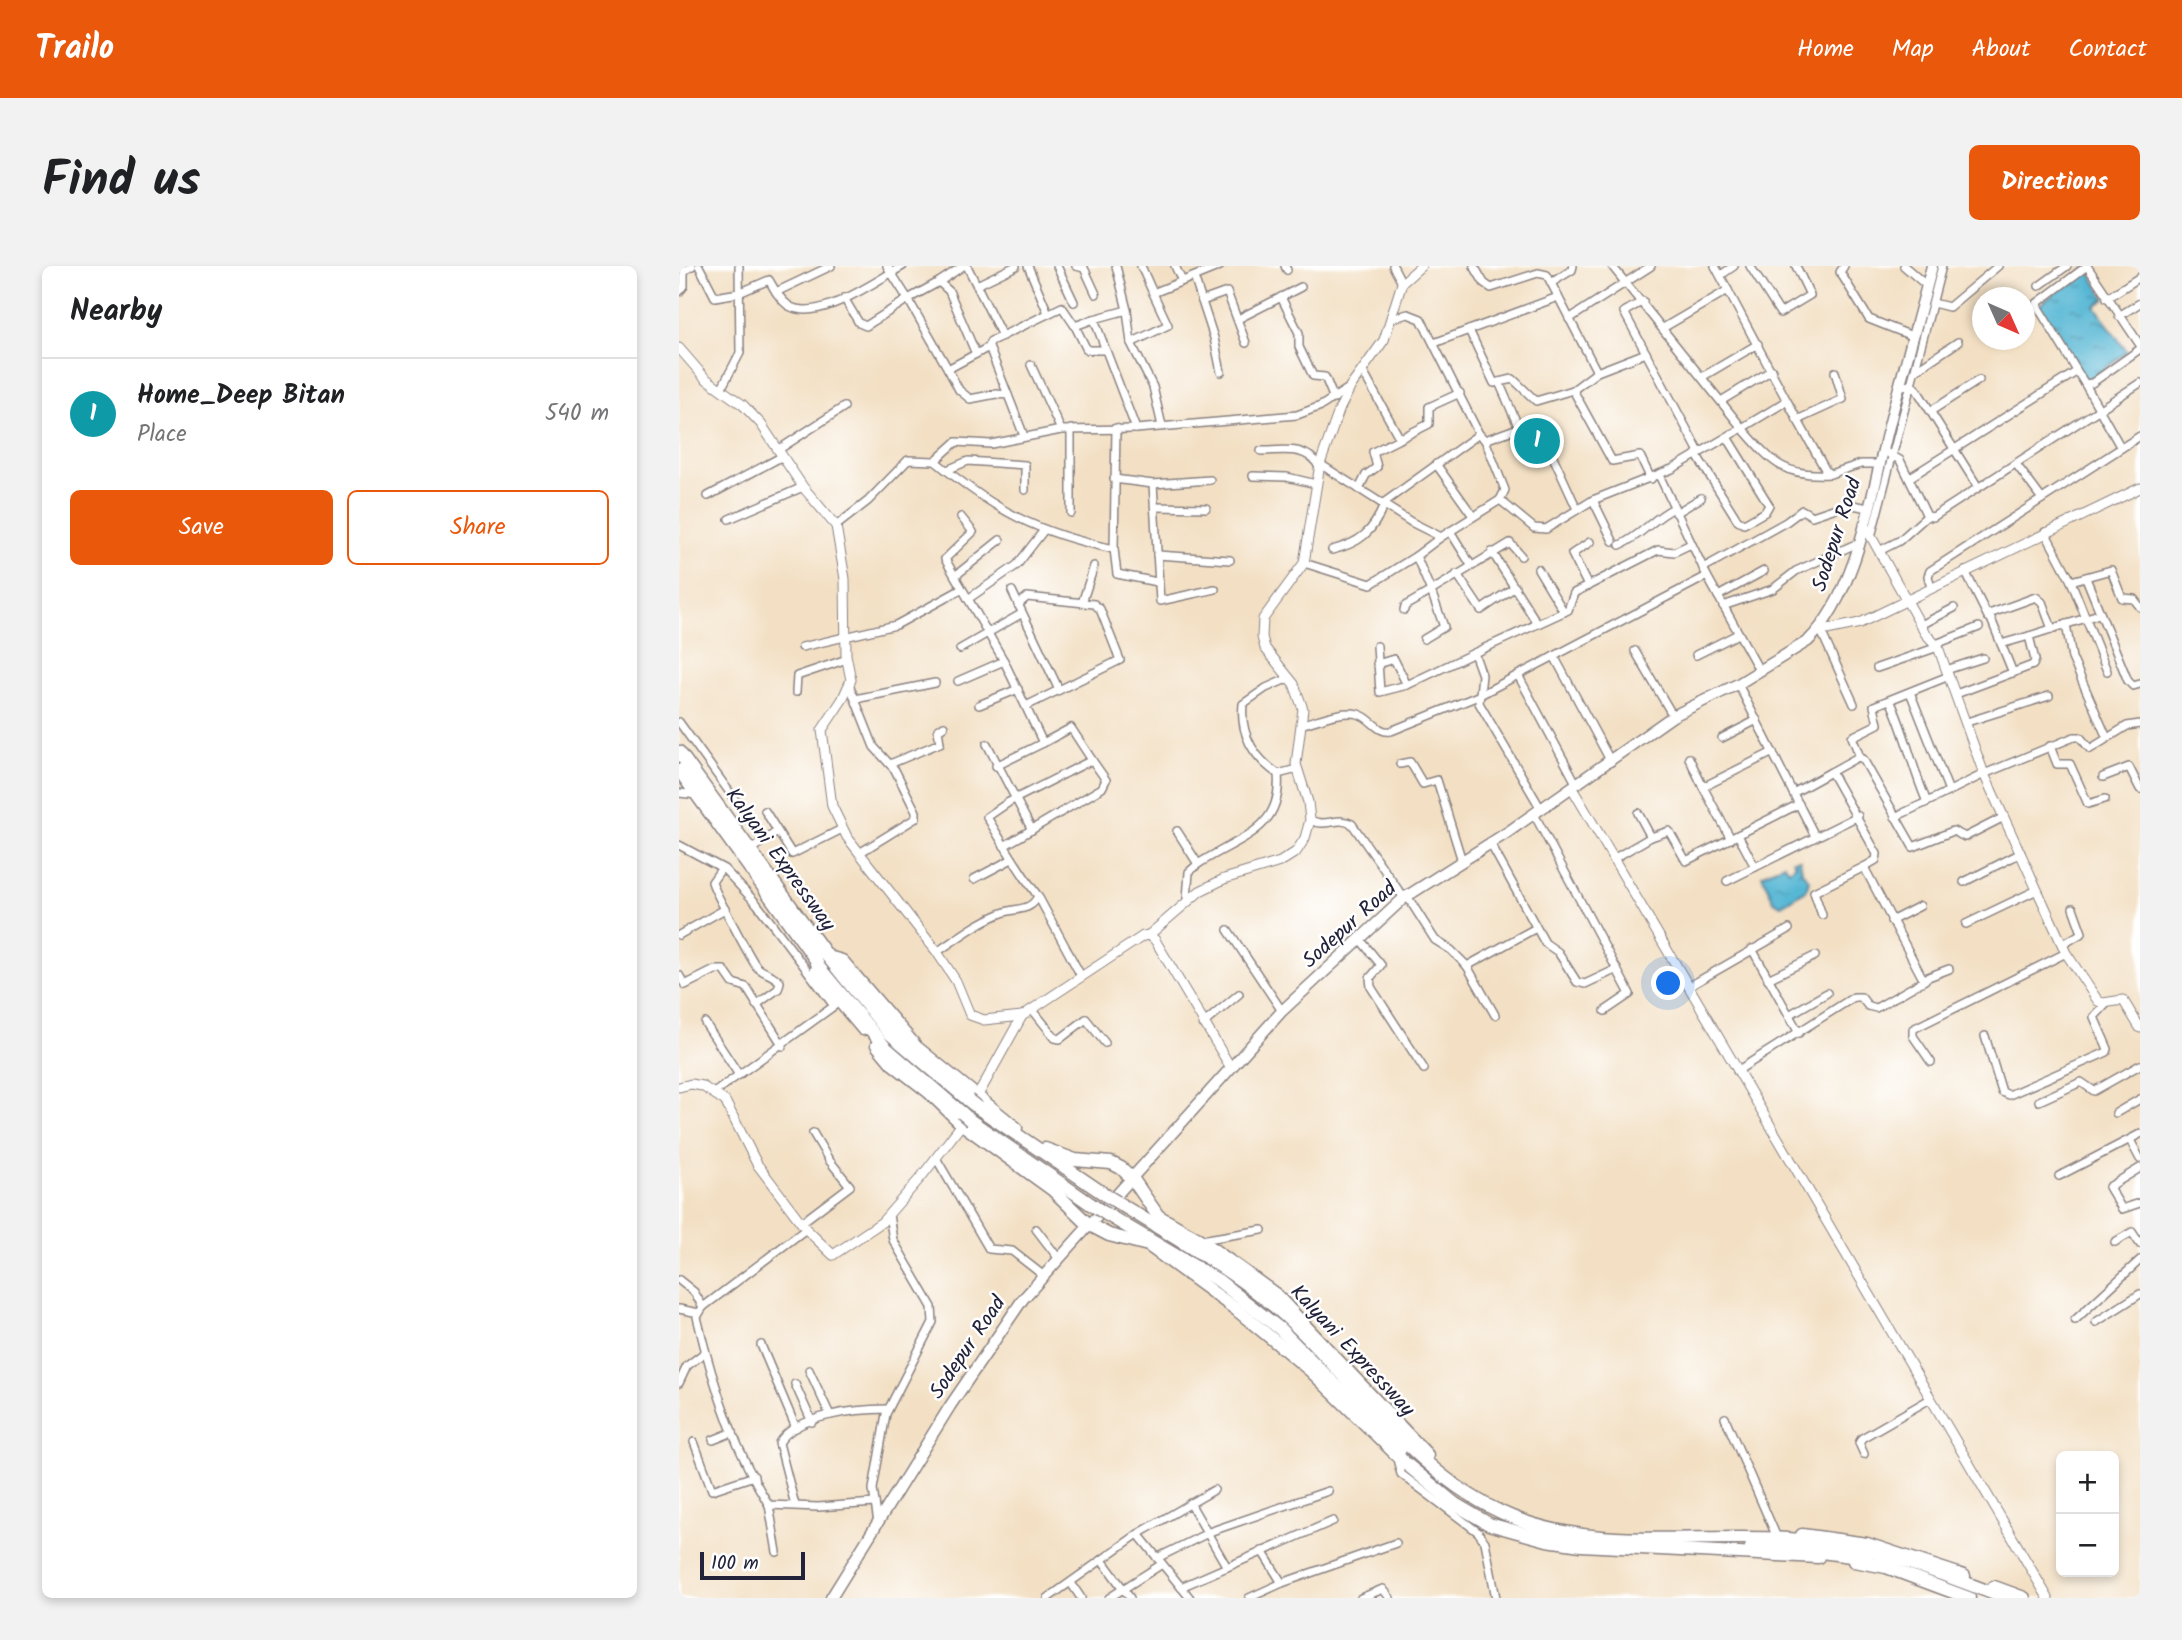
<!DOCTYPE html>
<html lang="en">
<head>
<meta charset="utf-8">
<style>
	body { margin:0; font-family:Kalam,sans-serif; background:#f2f2f2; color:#202124 }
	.controls { position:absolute; right:21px; bottom:21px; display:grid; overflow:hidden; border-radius:10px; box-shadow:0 4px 10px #0003 }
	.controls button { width:63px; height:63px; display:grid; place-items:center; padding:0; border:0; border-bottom:2px solid #e0e0e0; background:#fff; color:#202124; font:35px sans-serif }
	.compass { position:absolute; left:1293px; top:21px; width:63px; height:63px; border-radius:50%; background:#fff; box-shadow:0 4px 10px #0003; rotate:135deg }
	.scale { position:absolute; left:21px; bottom:18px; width:105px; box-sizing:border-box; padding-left:7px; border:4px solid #22223b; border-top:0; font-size:19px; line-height:24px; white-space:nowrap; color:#22223b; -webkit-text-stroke:5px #fff; paint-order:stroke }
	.you { position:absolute; left:990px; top:718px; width:24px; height:24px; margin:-18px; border:5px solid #fff; border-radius:50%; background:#1a73e8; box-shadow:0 0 0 10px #1a73e833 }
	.badge { display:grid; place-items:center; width:46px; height:46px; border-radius:50%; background:#ea580c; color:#fff; font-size:23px; font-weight:700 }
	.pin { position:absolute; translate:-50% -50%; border:4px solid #fff; box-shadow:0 2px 7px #0006 }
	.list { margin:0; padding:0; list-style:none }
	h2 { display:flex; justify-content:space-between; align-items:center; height:91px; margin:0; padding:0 28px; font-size:30px }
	h2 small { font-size:23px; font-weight:400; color:#757577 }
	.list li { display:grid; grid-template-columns:46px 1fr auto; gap:21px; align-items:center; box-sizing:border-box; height:112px; padding:0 28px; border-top:2px solid #e0e0e0 }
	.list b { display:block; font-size:26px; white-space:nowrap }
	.list p { margin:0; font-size:23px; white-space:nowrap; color:#757577 }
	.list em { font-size:23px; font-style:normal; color:#757577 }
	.actions { display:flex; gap:14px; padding:21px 28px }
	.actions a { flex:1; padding:16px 0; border:2px solid #ea580c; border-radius:10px; text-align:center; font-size:24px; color:#ea580c }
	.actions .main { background:#ea580c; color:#fff }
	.map { position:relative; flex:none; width:1461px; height:1332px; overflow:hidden; border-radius:10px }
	header { display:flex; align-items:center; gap:42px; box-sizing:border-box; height:98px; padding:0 35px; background:#ea580c; color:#fff }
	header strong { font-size:33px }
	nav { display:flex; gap:38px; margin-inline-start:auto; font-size:24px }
	.intro { display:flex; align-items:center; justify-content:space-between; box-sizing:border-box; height:168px; padding:0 42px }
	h1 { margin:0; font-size:49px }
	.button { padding:18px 32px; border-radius:10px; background:#ea580c; color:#fff; font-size:24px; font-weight:700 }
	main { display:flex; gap:42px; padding:0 42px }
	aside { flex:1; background:#fff; border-radius:10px; box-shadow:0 4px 10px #0003 }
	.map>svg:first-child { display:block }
</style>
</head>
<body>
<header>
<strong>Trailo</strong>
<nav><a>Home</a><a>Map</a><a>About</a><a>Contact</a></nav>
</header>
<div class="intro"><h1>Find us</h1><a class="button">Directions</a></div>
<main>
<aside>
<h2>Nearby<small></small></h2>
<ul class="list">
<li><span class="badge" style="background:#0f9aa8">1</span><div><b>Home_Deep Bitan</b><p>Place</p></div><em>540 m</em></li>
</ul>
<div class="actions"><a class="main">Save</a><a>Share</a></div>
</aside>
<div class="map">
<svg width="1461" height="1332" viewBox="0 0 1461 1332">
	<defs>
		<pattern id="water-ripples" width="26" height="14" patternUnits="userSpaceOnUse" patternTransform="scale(1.75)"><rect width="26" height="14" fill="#56b7d4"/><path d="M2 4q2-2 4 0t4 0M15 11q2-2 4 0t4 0" fill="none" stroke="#4794ad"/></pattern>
	</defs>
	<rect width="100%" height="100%" fill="#fff"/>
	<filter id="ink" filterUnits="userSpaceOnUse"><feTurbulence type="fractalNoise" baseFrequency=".0143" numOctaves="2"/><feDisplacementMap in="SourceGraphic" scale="14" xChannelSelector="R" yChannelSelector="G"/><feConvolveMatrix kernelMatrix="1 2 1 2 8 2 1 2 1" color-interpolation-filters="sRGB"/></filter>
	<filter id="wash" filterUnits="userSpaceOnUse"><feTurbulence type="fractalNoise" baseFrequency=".00686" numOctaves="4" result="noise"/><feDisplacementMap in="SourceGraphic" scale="28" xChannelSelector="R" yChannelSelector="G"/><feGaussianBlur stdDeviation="1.57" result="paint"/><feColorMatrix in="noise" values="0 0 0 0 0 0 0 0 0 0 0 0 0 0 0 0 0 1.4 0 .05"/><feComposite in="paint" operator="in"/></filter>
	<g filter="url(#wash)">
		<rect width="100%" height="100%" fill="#f3e0c4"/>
		<g fill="url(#water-ripples)" stroke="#3c6c88" stroke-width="2">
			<polygon points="1408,2 1427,33 1416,40 1448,86 1408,115 1359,40"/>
			<polygon points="1121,593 1123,605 1130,614 1127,624 1102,639 1094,634 1083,609 1105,598 1110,604 1117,599 1114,594"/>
		</g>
	</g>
	<g filter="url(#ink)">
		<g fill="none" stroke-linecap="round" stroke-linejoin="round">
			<defs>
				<g id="minor">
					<path d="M20 0 36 31 60 27 90 14C95 23 101 34 110 40 140 57 196 15 224 0"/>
					<polyline points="288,0 323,70 312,75 308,82 269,103 280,124 291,133 317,128 329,129 345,170"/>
					<polyline points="349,0 369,47"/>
					<polyline points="378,0 395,36"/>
					<polyline points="397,0 405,2 417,28"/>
					<polyline points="437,0 448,44 452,77 474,121 483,160"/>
					<polyline points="462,0 474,27"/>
					<polyline points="496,0 503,15"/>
					<polyline points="606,0 608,4"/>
					<polyline points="714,0 723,17"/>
					<polyline points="795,0 805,17 812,22 859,7 868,9 918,106 967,87 945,46 964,35"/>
					<polyline points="933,0 1063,162 1108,135 1147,205 1151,208 1182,198 1200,198"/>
					<polyline points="1036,0 1108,135"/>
					<polyline points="1071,0 1101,47 1131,29 1117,0"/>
					<polyline points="1165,0 1161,6 1190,53 1233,70"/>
					<polyline points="1225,0 1248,20"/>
					<polyline points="1408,0 1357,38 1406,118 1413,117 1461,83"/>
					<polyline points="1408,0 1461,79"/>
					<polyline points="1042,9 1055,0"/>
					<polyline points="515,11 535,72 542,106"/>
					<polyline points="260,16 284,0"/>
					<polyline points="872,17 893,4 894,0"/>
					<polyline points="298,19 337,0"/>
					<polyline points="1360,20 1388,0"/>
					<polyline points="0,26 5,20 5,5 13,0"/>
					<polyline points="97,26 152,0"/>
					<polyline points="602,31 620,67 620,81 634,110 646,111 655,133"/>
					<polyline points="165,32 180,57 187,60 229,33 208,0"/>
					<polyline points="1428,32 1461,11"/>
					<polyline points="523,35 548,26 567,77"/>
					<polyline points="1254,37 1270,41 1319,0"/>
					<polyline points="448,44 415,53 457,163"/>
					<polyline points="1440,50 1461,37"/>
					<polyline points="714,52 729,48 742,53 800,168 806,174 853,157 859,158 898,243"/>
					<polyline points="559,53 622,21"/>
					<polyline points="890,53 972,0"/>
					<polyline points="396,60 408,84 424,84"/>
					<polyline points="984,62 1049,24"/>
					<polyline points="790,64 815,117 834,113 857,135 894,124"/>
					<polyline points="323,70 383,41 396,60 415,53"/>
					<polyline points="452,77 489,59 474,27 541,0"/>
					<polyline points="755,77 879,31"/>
					<polyline points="310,81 329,129"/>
					<polyline points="967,87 1020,186"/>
					<polyline points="352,99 382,164"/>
					<polyline points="269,103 229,33 260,16 270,25 297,88"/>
					<polyline points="683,104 721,173"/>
					<polyline points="1237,104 1279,76"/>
					<polyline points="918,106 894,124 933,195 961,190 972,213"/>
					<polyline points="1023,111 1079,78"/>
					<polyline points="820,116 840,162"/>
					<polyline points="1406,118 1442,182"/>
					<polyline points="1220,120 1233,119 1238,124 1299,221"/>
					<polyline points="42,123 61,87 60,0"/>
					<polyline points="1042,135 1093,104"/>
					<polyline points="1252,145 1300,114"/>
					<polyline points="1118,154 1164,133 1156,106"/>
					<polyline points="806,174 826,224 821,234"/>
					<polyline points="99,184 165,141"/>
					<polyline points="1203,184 1221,194 1248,250 1254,251 1461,117"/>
					<path d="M582 185C604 185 628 179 640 201"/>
					<polyline points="1017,188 1059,255 1065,258 1086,246 1090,239 1048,171"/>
					<path d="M256 195C316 244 357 267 435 283L437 162"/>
					<path d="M641 198 732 256 762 271 821 234 855 262 867 263 914 234 993 203 1063 162C1093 196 1104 211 1151 208"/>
					<polyline points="757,198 794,250"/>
					<polyline points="1337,198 1363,233"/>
					<polyline points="268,204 289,195 346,199 346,224"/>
					<polyline points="980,209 1028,310 1080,404"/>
					<polyline points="574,210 608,211 637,218"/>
					<polyline points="1230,212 1397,106"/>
					<polyline points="435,213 474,218 481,335 536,323"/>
					<polyline points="474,218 531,214"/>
					<polyline points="680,223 687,209 698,201 694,186 750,158 750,141 781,127"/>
					<polyline points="29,230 102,191"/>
					<polyline points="914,234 934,275"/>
					<polyline points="703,238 800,168"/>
					<polyline points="477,241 527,242"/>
					<polyline points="392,247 392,163"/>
					<polyline points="997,247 1022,232"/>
					<polyline points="282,251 294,266 266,293 325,395 364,477 392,462 413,494"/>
					<polyline points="50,253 124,221"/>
					<polyline points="157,260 189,235 229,194 256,195 277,176 312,178 382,164 457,163 618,149 642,140 670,122"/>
					<polyline points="771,265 792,299"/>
					<polyline points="1366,266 1392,315 1432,304 1443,332 1455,333 1461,341"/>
					<polyline points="762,271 737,290 752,325 831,277 842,290"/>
					<polyline points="1192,271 1263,0"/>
					<path d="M941 279C962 270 974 252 995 242"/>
					<polyline points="435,283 438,308 478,316"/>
					<path d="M653 284C681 277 694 266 705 239"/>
					<polyline points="1200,285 1220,275 1248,250"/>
					<polyline points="813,286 858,357"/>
					<polyline points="478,289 551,294"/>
					<polyline points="625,297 692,318 737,290"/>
					<polyline points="1024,302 1107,256 1123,244 1133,250 1169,238 1189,242"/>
					<polyline points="859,303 885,346"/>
					<polyline points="1286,305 1309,351"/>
					<polyline points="778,308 802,344 836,321"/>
					<polyline points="276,310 321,274"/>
					<polyline points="1407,312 1449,415 1454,420 1461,418"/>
					<polyline points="1392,315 1428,405"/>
					<polyline points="909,320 893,288 911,276"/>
					<polyline points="1252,322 1249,310 1251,305 1461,170"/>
					<polyline points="333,325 380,424 347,440"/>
					<polyline points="1039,330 1085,305"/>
					<polyline points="289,333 338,299 365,264"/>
					<polyline points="403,337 415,300"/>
					<polyline points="339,339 348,331 415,338 421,343 441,394 380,424"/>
					<polyline points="1044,340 1094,323 1117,305 1179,277"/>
					<polyline points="725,344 726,340 752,325 765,361 745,373"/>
					<polyline points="1387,358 1393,392 1428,472"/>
					<polyline points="1242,359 1275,342"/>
					<polyline points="1142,365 1175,438"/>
					<polyline points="1257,378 1300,361"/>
					<polyline points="1322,378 1350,370"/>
					<polyline points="698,380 701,426 728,419 795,387 803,409 800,437 862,543"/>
					<polyline points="123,381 217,359 283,323"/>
					<polyline points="281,383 342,348"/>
					<polyline points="956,385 994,450"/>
					<polyline points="795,387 889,344 895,327 979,284 995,286 1012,278"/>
					<polyline points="1017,389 1059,368"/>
					<polyline points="875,390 932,496"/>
					<polyline points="698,398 715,393 728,419"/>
					<polyline points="1198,402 1259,381"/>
					<polyline points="1267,404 1304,392"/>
					<polyline points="1334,407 1310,348 1357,331 1363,336 1373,363"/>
					<polyline points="839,409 898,519"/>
					<polyline points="279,415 325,395"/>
					<polyline points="170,418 195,481 216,504 237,546 237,552 182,586"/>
					<polyline points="1059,418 1114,527 1152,506 1198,588 1197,594 1185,601 1244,713 1270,703"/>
					<polyline points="117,426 118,410 168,393"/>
					<polyline points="1231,426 1270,525"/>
					<polyline points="1277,428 1354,399 1356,394 1350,370 1420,348"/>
					<polyline points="176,433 256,417"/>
					<path d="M1211 434C1227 468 1233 502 1248 536L1305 508 1395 471H1401L1411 483 1448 460 1461 458"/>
					<polyline points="300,439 339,423"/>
					<polyline points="0,456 85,574"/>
					<polyline points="1288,456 1370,430"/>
					<path d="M624 458C640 454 662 444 679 448 692 451 699 468 712 465L799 430 1028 310"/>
					<polyline points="1043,472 1078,454"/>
					<polyline points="308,478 353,564"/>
					<polyline points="1371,480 1378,498 1391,498 1409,538 1426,533"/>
					<polyline points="1181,491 1173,471 1199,458 1195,440 1270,410"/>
					<polyline points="1010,492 1024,521 1094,486"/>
					<polyline points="211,498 261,477 259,464 265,460"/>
					<polyline points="721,498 731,496 744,518 758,514 783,595"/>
					<polyline points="317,500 364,477"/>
					<polyline points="1152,506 1179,491 1184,493 1234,581 1274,565 1286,571 1325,551"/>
					<polyline points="599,508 618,503"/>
					<polyline points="1424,511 1450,501 1461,523"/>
					<polyline points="1024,521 1052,573"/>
					<polyline points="0,527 19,529"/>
					<polyline points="1114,527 1136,570"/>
					<polyline points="86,545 113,588 163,563"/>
					<polyline points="959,547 972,571 990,565 1007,595 1120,538"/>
					<polyline points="855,548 951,728 926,745"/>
					<polyline points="1216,551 1248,536"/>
					<path d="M631 554C647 562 659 550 673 558L725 632"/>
					<path d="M498 565 519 598C560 571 604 565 599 508 574 491 561 468 564 438L587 422 610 412"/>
					<polyline points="1059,569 1076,601"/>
					<polyline points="811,577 866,677 879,686 898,716 906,718 938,703"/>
					<polyline points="0,579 45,603 78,638 155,740 36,826"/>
					<polyline points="73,583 97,566"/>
					<polyline points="934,593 972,571"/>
					<path d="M42 603 33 616C34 622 73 696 78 701 85 708 93 707 101 716L99 723 77 739"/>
					<polyline points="295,613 333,593"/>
					<polyline points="1048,615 1179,550"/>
					<polyline points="1285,616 1342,587"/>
					<polyline points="359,630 402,710"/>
					<polyline points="728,630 756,674 772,684 788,700 816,749"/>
					<polyline points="508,633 510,606 519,598"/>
					<polyline points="1143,649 1135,626 1185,601"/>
					<polyline points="1212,655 1241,640"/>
					<polyline points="1287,658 1358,624"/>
					<polyline points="549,664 603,745"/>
					<polyline points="0,669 46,643"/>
					<polyline points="680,672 702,699 691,712 692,721 745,803"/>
					<polyline points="1383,679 1403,667 1394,642"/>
					<polyline points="1073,683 1120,767"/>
					<path d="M258 686C279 672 302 654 326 646 339 642 352 645 359 630 340 605 324 578 308 551L330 536 413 494 427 514 423 522 325 580"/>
					<polyline points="788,700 857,662"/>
					<polyline points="0,709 6,719 36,704 45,704 54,717 67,721 104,780"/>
					<polyline points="1089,713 1136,690"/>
					<polyline points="1009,721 1110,663"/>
					<polyline points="353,743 376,772 381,773 407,753 426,777"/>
					<polyline points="1110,749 1148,727"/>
					<polyline points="26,757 60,809"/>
					<polyline points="524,758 560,728"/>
					<polyline points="1306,770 1323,826 1330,829 1428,786 1429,783 1415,751 1428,737"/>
					<polyline points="1252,796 1234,770 1234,763 1387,687"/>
					<polyline points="1058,805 1175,731 1182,731 1189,740 1197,742 1246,714"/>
					<polyline points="1360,835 1402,816 1415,825 1461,799"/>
					<polyline points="1437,847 1461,833"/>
					<polyline points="1451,874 1461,893"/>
					<polyline points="257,892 310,983 333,985 365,1010"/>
					<polyline points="1461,902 1430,921 1443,943 1461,937"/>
					<polyline points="1380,910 1461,868"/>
					<polyline points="122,957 171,920 150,894 134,867"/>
					<path d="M127 963 24 1041 18 1051C33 1116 54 1182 90 1239L139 1241 196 1237"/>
					<polyline points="357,963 380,993"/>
					<polyline points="522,974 583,964"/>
					<polyline points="1436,976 1453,966 1461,978"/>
					<polyline points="0,1014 15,1026 24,1041"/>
					<polyline points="0,1043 20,1047"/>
					<polyline points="1396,1054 1461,994"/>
					<polyline points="1417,1056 1461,1028"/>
					<polyline points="82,1079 117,1162"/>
					<polyline points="130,1104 151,1149"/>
					<polyline points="0,1117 8,1100 25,1087"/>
					<polyline points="116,1118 133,1156"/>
					<polyline points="1046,1152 1096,1267"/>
					<polyline points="34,1174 54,1166"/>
					<polyline points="15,1176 33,1224 75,1210"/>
					<polyline points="1185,1188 1180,1177 1183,1172 1251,1133"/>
					<polyline points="718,1193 722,1208 799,1266 806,1276 817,1332"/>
					<polyline points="511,1237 548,1301"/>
					<polyline points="90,1239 98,1286"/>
					<path d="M116 1239 100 1177C116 1149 179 1143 209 1143"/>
					<polyline points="199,1257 194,1223 207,1148 254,1056 253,1041 214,974 210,949"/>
					<polyline points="459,1268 535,1224"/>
					<polyline points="583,1285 603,1317"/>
					<polyline points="478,1292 533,1265 649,1225"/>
					<polyline points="423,1294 451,1332"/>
					<polyline points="392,1317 402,1332"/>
					<polyline points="502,1321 654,1255"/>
					<polyline points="369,1332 459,1268 511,1332"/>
					<polyline points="430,1332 483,1298"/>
					<polyline points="570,1332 603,1317 717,1277"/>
					<polyline points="682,1332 704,1323 711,1332"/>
				</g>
				<g id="tertiary">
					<polyline points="0,82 26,112 64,139 82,158 124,221 157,260 166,313 167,389 172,414 163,434 143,464 153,540 168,571 258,686 277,715 291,749 305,754 343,750"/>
					<polyline points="1185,258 1246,367 1259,381 1305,508 1387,687 1419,735 1424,737 1444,734 1461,762"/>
					<polyline points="1138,366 1181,357 1461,222"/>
					<polyline points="893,522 1369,1332"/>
					<polyline points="470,669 521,625 545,613 601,596 617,586 626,572 631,554 629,536 617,498 624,443 615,418 586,382 583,371 584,353 625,297 641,198 661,142 672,120 705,74 723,17 742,0"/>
					<polyline points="0,821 12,818 23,820 46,835 78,898 127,963 154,989 203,956 243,910 283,858 343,750 464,670 470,669 476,674 552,802"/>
				</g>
				<path id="primary" d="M152 1332 271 1140 344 1033 603 745 725 632 829 566 994 450 1059 418 1129 375C1180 325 1193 223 1211 156 1224 104 1240 52 1253 0"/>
				<g id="trunk">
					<polyline points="0,486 149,691 163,695 237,781 337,862"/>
					<polyline points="0,504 137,694 139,700 137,707 184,763"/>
					<polyline points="198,779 213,797 250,826 283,858 374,924 409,958 430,969 469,979 558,1044 631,1104 726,1197 776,1238 810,1258 868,1274 902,1279 1139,1291"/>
					<polyline points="366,883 396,894 432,897 442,902 453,912 479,950 521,974 596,1028 748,1189"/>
					<polyline points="1123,1269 1188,1278 1285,1310"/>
					<polyline points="1175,1295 1207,1301 1290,1332"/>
					<polyline points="1315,1321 1345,1332"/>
				</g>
				<g id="motorway">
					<polyline points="149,691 210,767 289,834"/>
					<polyline points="139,700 206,781 283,847"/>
					<polyline points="299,842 428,930"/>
					<polyline points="292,855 416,941"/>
					<path d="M438 936C487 967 540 996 585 1032 672 1101 726 1207 833 1251 924 1288 1028 1265 1123 1274 1194 1280 1259 1306 1326 1332"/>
					<polyline points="427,948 540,1015 601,1063 721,1184"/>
					<polyline points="1072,1281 1114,1282 1186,1292"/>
				</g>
			</defs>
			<use href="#minor" stroke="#8a8180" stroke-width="10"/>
			<use href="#tertiary" stroke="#8a8180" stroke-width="11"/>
			<use href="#primary" stroke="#8a8180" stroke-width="13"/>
			<use href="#trunk" stroke="#8a8180" stroke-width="15"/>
			<use href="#motorway" stroke="#8a8180" stroke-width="15"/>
			<use href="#minor" stroke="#fff" stroke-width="7"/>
			<use href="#tertiary" stroke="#fff" stroke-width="9"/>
			<use href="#primary" stroke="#fff" stroke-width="10"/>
			<use href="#trunk" stroke="#fff" stroke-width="12"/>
			<use href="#motorway" stroke="#fff" stroke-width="12"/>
			<defs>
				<g id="motorway-bridge">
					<polyline points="289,834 299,842"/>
					<polyline points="283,847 292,855"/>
					<polyline points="428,930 438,936"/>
					<polyline points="416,941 427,948"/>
				</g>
			</defs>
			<use href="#motorway-bridge" stroke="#8a8180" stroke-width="15" stroke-linecap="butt"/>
			<use href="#motorway-bridge" stroke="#fff" stroke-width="12"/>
		</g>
	</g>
	<g text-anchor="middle" stroke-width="5" stroke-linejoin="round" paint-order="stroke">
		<g font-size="21" fill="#22223b" stroke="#fff">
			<text transform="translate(1157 268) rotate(-72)" y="7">Sodepur Road</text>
			<text transform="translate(102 593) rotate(54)" y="7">Kalyani Expressway</text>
			<text transform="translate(670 658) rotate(-42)" y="7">Sodepur Road</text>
			<text transform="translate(288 1081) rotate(-56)" y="7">Sodepur Road</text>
			<text transform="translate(674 1084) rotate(47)" y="7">Kalyani Expressway</text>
		</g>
	</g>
</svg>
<div class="controls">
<button>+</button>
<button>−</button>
</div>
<svg class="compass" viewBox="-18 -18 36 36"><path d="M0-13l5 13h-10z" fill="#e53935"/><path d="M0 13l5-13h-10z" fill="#757577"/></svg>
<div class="scale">100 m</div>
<div class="you"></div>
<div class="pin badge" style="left:858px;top:175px;background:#0f9aa8">1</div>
</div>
</main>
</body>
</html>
